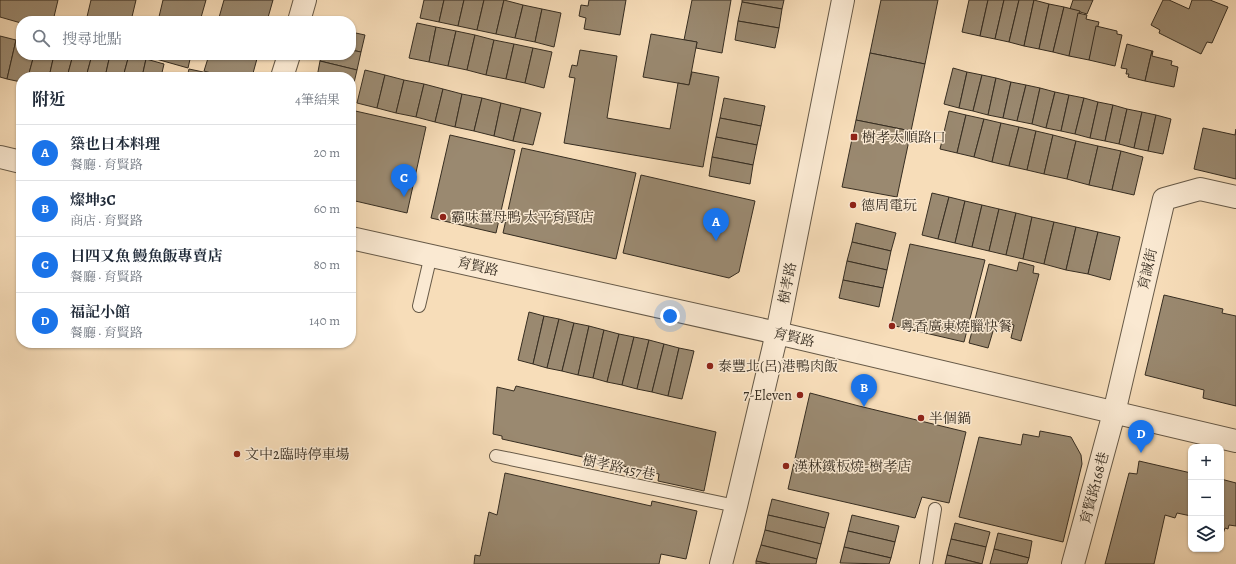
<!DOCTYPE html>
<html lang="zh-TW">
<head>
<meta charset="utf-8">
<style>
	body { margin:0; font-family:Alegreya,"Noto Serif TC",serif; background:#f6f6f7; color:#1f2937 }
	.controls { position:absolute; right:12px; bottom:12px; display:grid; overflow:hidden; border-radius:8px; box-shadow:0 1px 3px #0004 }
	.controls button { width:36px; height:36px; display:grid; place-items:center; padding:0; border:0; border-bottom:1px solid #e0e1e3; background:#fff; color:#1f2937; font:20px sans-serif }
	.you { position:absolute; left:670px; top:316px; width:14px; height:14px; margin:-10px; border:3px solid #fff; border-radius:50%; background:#1a73e8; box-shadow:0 0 0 6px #1a73e833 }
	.badge { display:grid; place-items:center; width:26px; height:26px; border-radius:50%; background:#1a73e8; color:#fff; font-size:13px; font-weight:700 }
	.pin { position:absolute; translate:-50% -33px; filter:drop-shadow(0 1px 2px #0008) }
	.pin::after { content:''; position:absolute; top:21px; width:14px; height:12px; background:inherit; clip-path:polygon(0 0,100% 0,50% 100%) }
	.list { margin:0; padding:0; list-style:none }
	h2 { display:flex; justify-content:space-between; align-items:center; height:52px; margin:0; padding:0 16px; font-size:17px }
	h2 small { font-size:13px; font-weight:400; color:#747a83 }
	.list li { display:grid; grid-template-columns:26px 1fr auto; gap:12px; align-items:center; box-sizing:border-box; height:56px; padding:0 16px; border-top:1px solid #e0e1e3 }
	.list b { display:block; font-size:15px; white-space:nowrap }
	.list p { margin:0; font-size:13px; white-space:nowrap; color:#747a83 }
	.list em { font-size:13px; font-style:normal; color:#747a83 }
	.icon { flex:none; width:22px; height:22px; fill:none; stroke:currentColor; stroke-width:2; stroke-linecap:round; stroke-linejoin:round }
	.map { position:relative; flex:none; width:1236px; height:564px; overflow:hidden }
	.search { position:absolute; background:#fff; box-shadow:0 1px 3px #0004; left:16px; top:16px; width:340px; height:44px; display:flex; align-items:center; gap:10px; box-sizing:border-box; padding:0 14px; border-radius:16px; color:#747a83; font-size:15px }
	.panel { position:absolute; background:#fff; box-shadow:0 1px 3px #0004; left:16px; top:72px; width:340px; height:276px; border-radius:16px }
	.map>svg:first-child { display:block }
</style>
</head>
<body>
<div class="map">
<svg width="1236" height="564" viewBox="0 0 1236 564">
	<rect width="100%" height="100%" fill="#f7ddb9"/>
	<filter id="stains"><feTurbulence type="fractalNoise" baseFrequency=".005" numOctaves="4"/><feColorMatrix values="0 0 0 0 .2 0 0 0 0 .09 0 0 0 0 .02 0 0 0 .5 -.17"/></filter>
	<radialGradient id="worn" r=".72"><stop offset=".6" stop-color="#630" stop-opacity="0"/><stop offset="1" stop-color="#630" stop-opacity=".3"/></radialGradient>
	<g fill="#9a8970" stroke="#362d21">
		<polygon points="0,0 58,0 53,21 21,21 21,23 0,17"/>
		<polygon points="91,0 136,0 131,21 86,21"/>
		<polygon points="163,0 206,0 200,21 158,21"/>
		<polygon points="224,0 273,0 267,21 218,21"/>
		<polygon points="424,0 444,0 439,22 420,18"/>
		<polygon points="444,0 464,0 458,26 439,22"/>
		<polygon points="464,0 484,0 477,30 458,26"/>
		<polygon points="484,0 504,0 496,34 477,30"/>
		<polygon points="504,0 523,5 515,38 496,34"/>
		<polygon points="589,0 626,0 620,35 584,29 586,18 579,16 581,5 588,6"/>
		<polygon points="692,0 731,0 722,53 696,48 697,42 684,40"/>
		<polygon points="742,0 784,0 782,9 742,2"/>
		<polygon points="881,0 938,0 925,64 870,53"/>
		<polygon points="969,0 988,0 980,36 962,32"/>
		<polygon points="988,0 1004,0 995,39 980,36"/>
		<polygon points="1004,0 1019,0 1009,42 995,39"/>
		<polygon points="1019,0 1034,0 1024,46 1009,42"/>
		<polygon points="1034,0 1049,4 1039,49 1024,46"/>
		<polygon points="1073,0 1093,0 1087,14 1070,9"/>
		<polygon points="1163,0 1169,0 1189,9 1192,0 1210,0 1228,7 1212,43 1207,42 1201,54 1159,33 1160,30 1151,25"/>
		<polygon points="742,2 782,9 779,28 738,21"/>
		<polygon points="1049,4 1064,7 1053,52 1039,49"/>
		<polygon points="523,5 542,9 535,42 515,38"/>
		<polygon points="1064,7 1080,11 1069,56 1053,52"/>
		<polygon points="542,9 561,13 554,47 535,42"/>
		<polygon points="1078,13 1087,15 1086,19 1099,22 1089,60 1069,56"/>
		<polygon points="738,21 779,28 775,48 735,40"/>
		<polygon points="417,23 436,27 429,62 409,58"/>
		<polygon points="1096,26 1117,31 1117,34 1122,35 1115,66 1089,60"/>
		<polygon points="436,27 456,31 448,66 429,62"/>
		<polygon points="456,31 475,35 467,70 448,66"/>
		<polygon points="351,32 365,35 361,52 351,50"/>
		<polygon points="651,34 697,42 689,85 643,77"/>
		<polygon points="475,35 494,40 486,75 467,70"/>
		<polygon points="0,36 16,40 7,79 0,77"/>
		<polygon points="16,40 21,41 21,55 34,55 28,77 21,77 21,82 7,79"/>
		<polygon points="494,40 514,44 506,79 486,75"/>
		<polygon points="514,44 533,48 525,83 506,79"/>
		<polygon points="1127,44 1152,51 1145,81 1128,77 1129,74 1126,74 1127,69 1121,68"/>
		<polygon points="533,48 552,52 544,88 525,83"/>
		<polygon points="351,50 361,52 357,70 320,61 322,55 351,55"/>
		<polygon points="580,50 617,56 607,118 670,129 678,83 689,85 692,72 719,77 703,167 564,143 575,78 569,77 572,65 577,66"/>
		<polygon points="1152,51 1153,51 1152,56 1172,61 1171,65 1178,67 1174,87 1145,81"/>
		<polygon points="870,53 925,64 911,131 856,120"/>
		<polygon points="34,55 54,55 49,77 28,77"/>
		<polygon points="54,55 73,55 67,77 49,77"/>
		<polygon points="73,55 92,55 86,77 67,77"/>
		<polygon points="92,55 110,55 105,77 86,77"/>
		<polygon points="110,55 129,55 123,77 105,77"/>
		<polygon points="129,55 146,59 142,77 123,77"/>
		<polygon points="150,55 191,55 188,68 149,57"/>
		<polygon points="209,55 258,55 252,77 226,77 204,71"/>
		<polygon points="146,59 164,64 161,77 142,77"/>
		<polygon points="320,61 357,70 353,87 351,87 351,77 317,77"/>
		<polygon points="953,68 967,72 959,108 944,104"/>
		<polygon points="189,69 208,73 207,77 187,77"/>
		<polygon points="365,70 385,75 377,108 357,103"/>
		<polygon points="967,72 982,75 973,111 959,108"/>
		<polygon points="385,75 404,80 396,113 377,108"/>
		<polygon points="982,75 996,78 988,115 973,111"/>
		<polygon points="996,78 1011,82 1003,118 988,115"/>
		<polygon points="404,80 424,84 416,117 396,113"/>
		<polygon points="1011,82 1026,85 1017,121 1003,118"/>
		<polygon points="424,84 443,89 435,122 416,117"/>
		<polygon points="1026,85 1040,88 1032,124 1017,121"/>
		<polygon points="1040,88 1055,92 1046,128 1032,124"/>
		<polygon points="443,89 462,94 455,127 435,122"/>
		<polygon points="1055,92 1069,95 1061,131 1046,128"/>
		<polygon points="462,94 482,98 474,131 455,127"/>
		<polygon points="1069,95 1084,98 1075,134 1061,131"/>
		<polygon points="482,98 501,103 494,136 474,131"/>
		<polygon points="724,98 765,106 761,126 720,118"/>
		<polygon points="1084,98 1098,102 1090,138 1075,134"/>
		<polygon points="1098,102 1113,105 1105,141 1090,138"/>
		<polygon points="501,103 521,108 513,141 494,136"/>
		<polygon points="1113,105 1127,109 1119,144 1105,141"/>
		<polygon points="521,108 541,113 533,145 513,141"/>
		<polygon points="1127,109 1142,112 1134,148 1119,144"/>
		<polygon points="351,110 426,127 407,213 351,200"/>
		<polygon points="949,111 966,115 957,153 940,149"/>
		<polygon points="1142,112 1156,115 1148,151 1134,148"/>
		<polygon points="966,115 984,119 974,157 957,153"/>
		<polygon points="1156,115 1171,119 1163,154 1148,151"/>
		<polygon points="720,118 761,126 757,145 716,137"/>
		<polygon points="984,119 1001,123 992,162 974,157"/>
		<polygon points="856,120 911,131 897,197 842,187"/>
		<polygon points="1001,123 1019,127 1009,166 992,162"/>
		<polygon points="1019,127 1036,131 1027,170 1009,166"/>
		<polygon points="1203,128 1235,135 1236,129 1236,179 1194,169"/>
		<polygon points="1036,131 1053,135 1044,174 1027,170"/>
		<polygon points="450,135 515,150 496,233 431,218"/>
		<polygon points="1053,135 1076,141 1067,179 1044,174"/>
		<polygon points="716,137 757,145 753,165 712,157"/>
		<polygon points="1076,141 1098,146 1089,185 1067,179"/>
		<polygon points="1098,146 1121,151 1112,190 1089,185"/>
		<polygon points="522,148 636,173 616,259 503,233"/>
		<polygon points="1121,151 1143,157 1134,195 1112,190"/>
		<polygon points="712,157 753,165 750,184 709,176"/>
		<polygon points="641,175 755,201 739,272 729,278 623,253"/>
		<polygon points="932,193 949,197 938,239 922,235"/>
		<polygon points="949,197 965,201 955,243 938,239"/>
		<polygon points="965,201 982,205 972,247 955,243"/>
		<polygon points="982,205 999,209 989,251 972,247"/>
		<polygon points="999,209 1016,213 1006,255 989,251"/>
		<polygon points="1016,213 1032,217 1023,259 1006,255"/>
		<polygon points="1032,217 1054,222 1044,264 1023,259"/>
		<polygon points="1054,222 1076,227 1066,270 1044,264"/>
		<polygon points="856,223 896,233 891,251 852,242"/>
		<polygon points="1076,227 1098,232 1088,274 1066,270"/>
		<polygon points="1098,232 1120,237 1110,280 1088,274"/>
		<polygon points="852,242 891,251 887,270 847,261"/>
		<polygon points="910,244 985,260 964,342 891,325"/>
		<polygon points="847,261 887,270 883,288 843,280"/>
		<polygon points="1019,262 1034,266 1033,273 1039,274 1021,341 1011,338 1014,325 996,321 988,348 969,343 989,264 1017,271"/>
		<polygon points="843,280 883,288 879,307 839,298"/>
		<polygon points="1164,295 1223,309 1222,313 1236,316 1236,406 1203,398 1204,390 1145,375"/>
		<polygon points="529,312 544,316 533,364 518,360"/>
		<polygon points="544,316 559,319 547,368 533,364"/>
		<polygon points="559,319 574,323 562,371 547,368"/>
		<polygon points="574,323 589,326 578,375 562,371"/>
		<polygon points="589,326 604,330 593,378 578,375"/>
		<polygon points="604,330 619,334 607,382 593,378"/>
		<polygon points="619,334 634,337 622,385 607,382"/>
		<polygon points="634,337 649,340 637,389 622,385"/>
		<polygon points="649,340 664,344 652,392 637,389"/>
		<polygon points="664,344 679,348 668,396 652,392"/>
		<polygon points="679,348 694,351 682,399 668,396"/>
		<polygon points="516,386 716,432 704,491 658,481 659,474 502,439 502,436 493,434 497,387 514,391"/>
		<polygon points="810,393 859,406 966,432 949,503 922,497 915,518 788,489"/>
		<polygon points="1040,431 1071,437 1081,455 1082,464 1063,542 959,517 979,437 1021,445 1023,434 1039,437"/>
		<polygon points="1139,461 1191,473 1191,516 1177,513 1175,518 1165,515 1154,564 1105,564 1129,473 1137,474"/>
		<polygon points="505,473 651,506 652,501 697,511 686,559 661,554 659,564 474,564 475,555 480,556 489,512 497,515"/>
		<polygon points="1221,479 1236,483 1236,526 1229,525 1228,529 1225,528 1222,537 1221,536"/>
		<polygon points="772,499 829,513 825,528 768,515"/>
		<polygon points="768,515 825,528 821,544 765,530"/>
		<polygon points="852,515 899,526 895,542 848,531"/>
		<polygon points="955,523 990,532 986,547 951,539"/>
		<polygon points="765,530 821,544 817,559 761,545"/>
		<polygon points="848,531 895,542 891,558 844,547"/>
		<polygon points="998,533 1032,541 1029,558 994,549"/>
		<polygon points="951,539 986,547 982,564 947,555"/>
		<polygon points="761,545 817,559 816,564 770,564 756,561"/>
		<polygon points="844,547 891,558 889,564 840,563"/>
		<polygon points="994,549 1029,558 1027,564 990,564"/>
		<polygon points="947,555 982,564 945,564"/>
		<polygon points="756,561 770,564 756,564"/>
	</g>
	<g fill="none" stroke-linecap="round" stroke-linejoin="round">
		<defs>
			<g id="lane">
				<polyline points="419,306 431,255"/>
				<polyline points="496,456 736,506"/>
				<polyline points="926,564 935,509"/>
			</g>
			<g id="street">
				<polyline points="299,21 305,0"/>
				<polyline points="282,77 289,55"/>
				<polyline points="0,157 21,162"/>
				<polyline points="351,238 777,333 1236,441"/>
				<polyline points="721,564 736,506 777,333 843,0"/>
				<polyline points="1073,564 1114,413 1164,199 1200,189 1236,197"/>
			</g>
		</defs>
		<use href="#lane" stroke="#665947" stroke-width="14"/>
		<use href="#street" stroke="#665947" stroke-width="24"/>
		<use href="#lane" stroke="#fae9d2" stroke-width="12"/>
		<use href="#street" stroke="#fae9d2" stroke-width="22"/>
	</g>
	<g fill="#8f2418" stroke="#fae9d2" stroke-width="1.5">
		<rect x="850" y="133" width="8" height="8" rx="2"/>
		<circle cx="853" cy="205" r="4"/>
		<circle cx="443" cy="217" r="4"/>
		<circle cx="892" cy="326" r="4"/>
		<circle cx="710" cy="366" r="4"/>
		<circle cx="800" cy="395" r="4"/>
		<circle cx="921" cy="418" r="4"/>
		<circle cx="237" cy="454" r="4"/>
		<circle cx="786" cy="466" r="4"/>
	</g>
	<g text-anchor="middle" stroke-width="3" stroke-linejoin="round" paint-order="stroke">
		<g font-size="14" fill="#362d21" stroke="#fae9d2" text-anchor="start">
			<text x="862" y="142">樹孝太順路口</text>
			<text x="861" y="210">德周電玩</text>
			<text x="451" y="222">霸味薑母鴨 太平育賢店</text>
			<text x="900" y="331">粵香廣東燒臘快餐</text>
			<text x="718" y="371">泰豐北(呂)港鴨肉飯</text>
			<text x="792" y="400" text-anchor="end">7-Eleven</text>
			<text x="929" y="423">半個鍋</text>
			<text x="245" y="459">文中2臨時停車場</text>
			<text x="794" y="471">漢林鐵板燒-樹孝店</text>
		</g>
		<g font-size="14" fill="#362d21" stroke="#fae9d2">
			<text transform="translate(478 266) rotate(13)" y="5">育賢路</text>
			<text transform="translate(1147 269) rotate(-77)" y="5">育誠街</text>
			<text transform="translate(787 283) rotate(-79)" y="5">樹孝路</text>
			<text transform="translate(794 337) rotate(13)" y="5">育賢路</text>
			<text transform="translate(619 467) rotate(12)" y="5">樹孝路457巷</text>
			<text transform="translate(1094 488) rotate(-75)" y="5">育賢路168巷</text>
		</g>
	</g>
	<rect width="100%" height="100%" filter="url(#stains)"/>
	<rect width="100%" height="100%" fill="url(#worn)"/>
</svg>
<div class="controls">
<button>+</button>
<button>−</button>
<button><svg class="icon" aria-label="layers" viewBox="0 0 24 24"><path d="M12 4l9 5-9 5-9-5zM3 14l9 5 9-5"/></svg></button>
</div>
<div class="you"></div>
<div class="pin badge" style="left:716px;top:241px">A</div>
<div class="pin badge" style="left:864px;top:407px">B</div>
<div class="pin badge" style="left:404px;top:197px">C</div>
<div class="pin badge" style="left:1141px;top:453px">D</div>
<div class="search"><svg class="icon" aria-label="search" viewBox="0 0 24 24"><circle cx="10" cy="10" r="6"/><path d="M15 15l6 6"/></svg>搜尋地點</div>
<section class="panel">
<h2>附近<small>4筆結果</small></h2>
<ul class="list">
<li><span class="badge">A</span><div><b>築也日本料理</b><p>餐廳 · 育賢路</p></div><em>20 m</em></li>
<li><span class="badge">B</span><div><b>燦坤3C</b><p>商店 · 育賢路</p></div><em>60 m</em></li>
<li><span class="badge">C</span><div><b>日四又魚 鰻魚飯專賣店</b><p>餐廳 · 育賢路</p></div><em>80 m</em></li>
<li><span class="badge">D</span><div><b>福記小館</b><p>餐廳 · 育賢路</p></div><em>140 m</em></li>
</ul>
</section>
</div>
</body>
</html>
